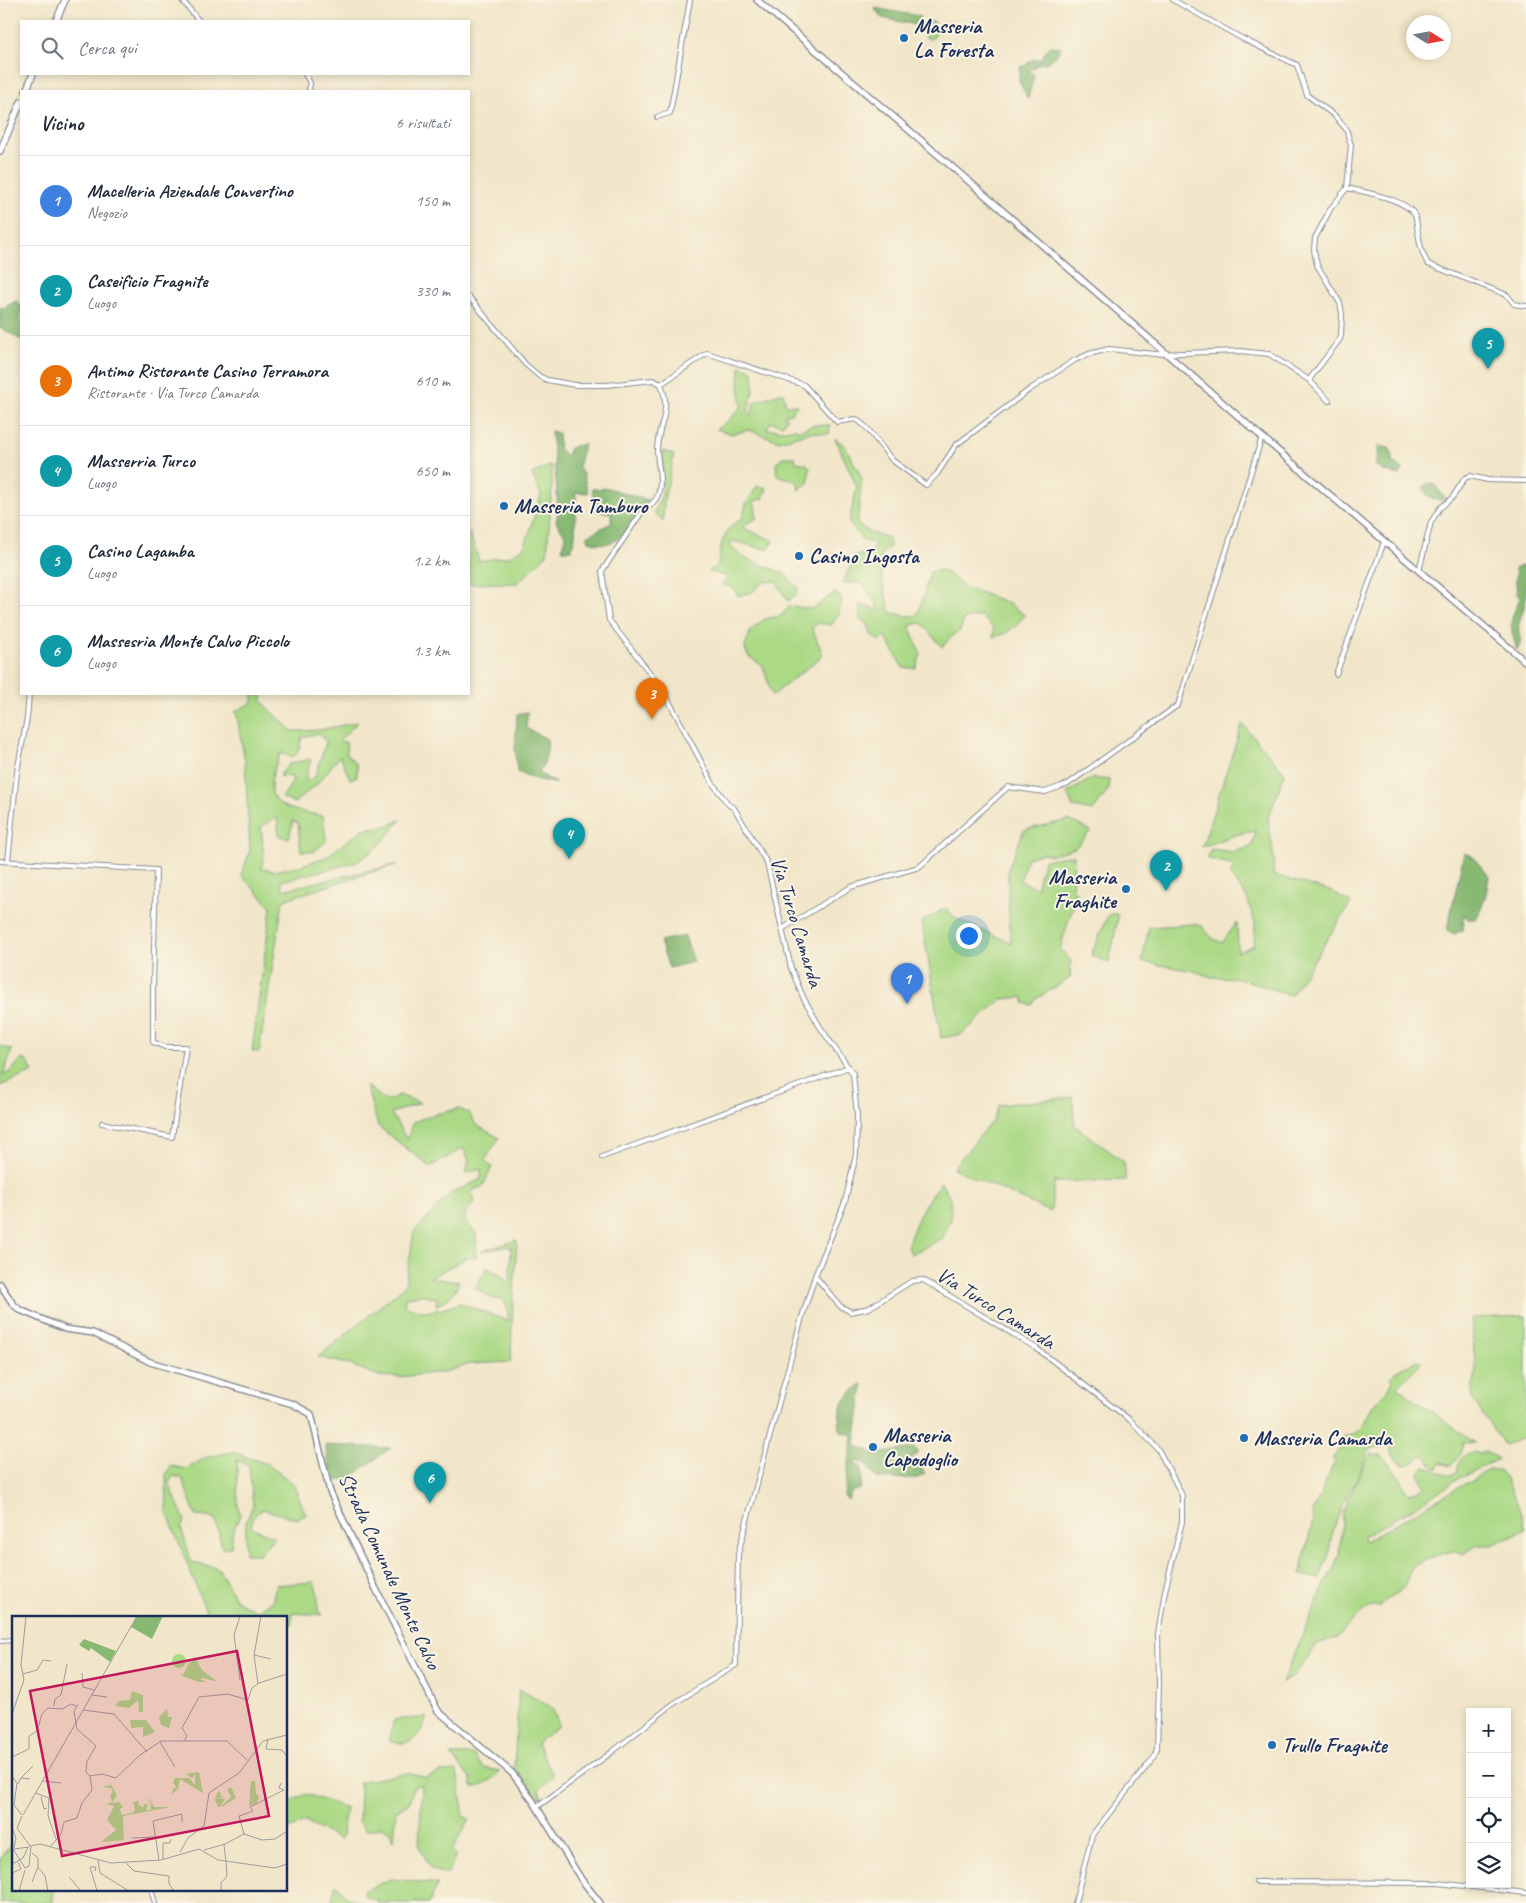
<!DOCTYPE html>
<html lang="it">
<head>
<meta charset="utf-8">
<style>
	body { margin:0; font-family:Caveat,sans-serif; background:#f6f6f7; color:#1f2937 }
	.controls { position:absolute; right:15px; bottom:15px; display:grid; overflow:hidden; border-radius:0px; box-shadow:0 2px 8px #0003 }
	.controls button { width:45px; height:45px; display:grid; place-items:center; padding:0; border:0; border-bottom:1px solid #e0e1e3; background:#fff; color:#1f2937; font:25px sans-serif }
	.compass { position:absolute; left:1406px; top:15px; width:45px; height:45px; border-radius:50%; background:#fff; box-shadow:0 2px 8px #0003; rotate:101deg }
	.you { position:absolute; left:968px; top:935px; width:18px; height:18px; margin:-12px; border:4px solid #fff; border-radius:50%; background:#1a73e8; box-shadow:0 0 0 8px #1a73e833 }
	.badge { display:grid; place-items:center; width:32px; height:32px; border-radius:50%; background:#0b8043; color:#fff; font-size:16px; font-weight:700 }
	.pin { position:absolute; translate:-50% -41px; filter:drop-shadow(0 1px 2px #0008) }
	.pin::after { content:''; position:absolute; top:26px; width:18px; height:15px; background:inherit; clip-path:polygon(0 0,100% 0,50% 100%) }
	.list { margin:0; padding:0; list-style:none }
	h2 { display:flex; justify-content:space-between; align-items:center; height:65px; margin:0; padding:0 20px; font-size:21px }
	h2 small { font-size:16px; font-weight:400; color:#747a83 }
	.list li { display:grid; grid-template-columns:32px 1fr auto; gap:15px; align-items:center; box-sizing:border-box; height:90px; padding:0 20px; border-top:1px solid #e0e1e3 }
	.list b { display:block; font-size:19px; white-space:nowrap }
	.list p { margin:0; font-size:16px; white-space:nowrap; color:#747a83 }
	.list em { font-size:16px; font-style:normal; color:#747a83 }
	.icon { flex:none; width:28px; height:28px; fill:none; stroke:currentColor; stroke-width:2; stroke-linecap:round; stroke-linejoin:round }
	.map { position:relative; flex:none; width:1526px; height:1903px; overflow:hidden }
	.search { position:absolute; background:#fff; box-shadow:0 2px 8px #0003; left:20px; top:20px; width:450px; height:55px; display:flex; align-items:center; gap:12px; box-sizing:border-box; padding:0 18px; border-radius:0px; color:#747a83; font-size:19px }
	.panel { position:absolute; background:#fff; box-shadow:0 2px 8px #0003; left:20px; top:90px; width:450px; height:605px; border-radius:0px }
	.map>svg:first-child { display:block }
</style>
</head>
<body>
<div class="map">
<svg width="1526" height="1903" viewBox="0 0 1526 1903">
	<rect width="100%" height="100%" fill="#fcf5e5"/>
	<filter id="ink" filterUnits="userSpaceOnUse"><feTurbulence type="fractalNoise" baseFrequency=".02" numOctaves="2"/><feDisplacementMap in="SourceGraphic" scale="10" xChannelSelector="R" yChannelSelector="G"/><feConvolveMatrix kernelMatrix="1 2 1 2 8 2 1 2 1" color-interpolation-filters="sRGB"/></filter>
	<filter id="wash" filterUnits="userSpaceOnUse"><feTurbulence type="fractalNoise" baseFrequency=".0096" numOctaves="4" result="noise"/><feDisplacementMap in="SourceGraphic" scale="20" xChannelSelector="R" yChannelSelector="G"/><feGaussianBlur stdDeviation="1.12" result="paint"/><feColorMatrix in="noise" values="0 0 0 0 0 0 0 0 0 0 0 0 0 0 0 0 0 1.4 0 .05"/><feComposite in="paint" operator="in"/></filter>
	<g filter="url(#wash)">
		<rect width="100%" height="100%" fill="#f1e6c9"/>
		<g fill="#abd986" stroke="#638472">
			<polygon points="927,21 935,22 933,31 937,32 934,37 929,39 924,36 922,28 926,28"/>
			<polygon points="740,366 753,371 754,389 748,410 751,416 754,402 783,392 786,405 798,405 791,413 783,415 787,418 783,425 771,422 766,429 784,430 796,428 798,431 813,425 830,425 829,434 812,432 779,441 749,430 732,434 716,429 728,421 742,406 739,389"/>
			<path d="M835 438 845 446 862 478 857 524 873 534 888 537 890 547 882 552C879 574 885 593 891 613L908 616 918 615 930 572 943 570 963 586 1006 602 1025 615C1016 627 1008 634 993 637L994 629 981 616 964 619 960 631 953 635 942 647 922 623 911 625 910 629 921 654 916 668H903L886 637 880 641 872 636 867 623 860 620 859 605 880 610 862 583H843L855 555H871L875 543 863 541 849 522 857 487Z"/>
			<polygon points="663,451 674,455 664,501 663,522 654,513 662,495"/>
			<polygon points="782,457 795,457 796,462 807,464 810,468 808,483 798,490 799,486 796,481 777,475 776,464"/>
			<polygon points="552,465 552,488 547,554 518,583 469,584 469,532 479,561 510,556 525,546 541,495 532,474"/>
			<path d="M757 486 767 488 763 499 754 501 757 518 743 525 745 529 773 540 768 550 733 541 730 544C741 563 766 564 784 574 789 577 793 584 798 588L797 594 788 601 776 581 764 582 752 592 738 596 733 588 722 584 728 577 709 571 718 565C721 546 722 528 742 519L746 504Z"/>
			<polygon points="836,592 842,600 839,614 831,625 818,623 812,628 823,655 772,696 763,666 748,656 745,648 750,631 765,619 780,616 790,606 812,609"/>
			<path d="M253 694H262V701L292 731 320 730 358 722 339 741 346 742 347 754 357 765V776L350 779 340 756 316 785 294 803 282 798 293 781 292 777 279 776 289 764 311 759 305 781 315 777 326 742 319 733 302 737C300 745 300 752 293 757L281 753C274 767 264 790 279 803 286 810 313 814 323 816L326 841 314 852 301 851 298 823 293 821 289 838 279 836 277 817 261 827 264 859 261 868 274 871 302 865 326 857 363 829 387 826 401 820 378 847 357 862 281 881 283 890 398 864 283 900 259 1052 252 1051 271 907 241 875 250 851 245 762 236 711 253 702Z"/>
			<polygon points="1242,724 1285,773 1268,818 1274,859 1273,875 1330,891 1351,903 1291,995 1238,978 1211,977 1194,971 1142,962 1149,927 1194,924 1202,926 1212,938 1222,943 1237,922 1238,952 1254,945 1255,923 1247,898 1230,875 1234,865 1206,858 1211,849 1233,852 1251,847 1256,831 1238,834 1202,847"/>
			<polygon points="1093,778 1109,780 1108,790 1093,811 1073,807 1067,793"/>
			<polygon points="1069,820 1091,831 1075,848 1052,855 1044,853 1027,858 1020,881 1036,888 1044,860 1074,855 1072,891 1077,892 1060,949 1071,961 1070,978 1036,999 1032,1005 1024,1003 1024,997 1002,999 962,1034 941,1038 922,922 945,908 957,919 1011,943 1008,901 1008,869 1024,830"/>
			<polygon points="1116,913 1118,917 1109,963 1091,955 1108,915"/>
			<polygon points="0,1046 12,1050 3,1075 11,1071 22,1059 27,1061 33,1072 0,1086"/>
			<path d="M366 1086 387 1101 399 1095 420 1103 391 1113 407 1140 413 1122 435 1114 459 1109 469 1113 476 1125 499 1138 485 1160 492 1167 483 1186 472 1191 474 1204 466 1211 465 1221 476 1233V1258H466L430 1278 459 1282C453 1295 449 1300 436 1305L437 1298 422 1295 406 1297 404 1303C420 1317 442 1310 460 1303L508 1321V1310L503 1299H493L475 1288 487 1268 500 1274 510 1285 511 1246 482 1251 517 1240 512 1325 511 1362 470 1364 444 1372 399 1377 379 1376 348 1364 318 1357 405 1286 414 1232 450 1194 481 1179V1169L466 1173 469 1160 463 1148 430 1167 378 1126Z"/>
			<polygon points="1073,1097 1074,1125 1124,1162 1126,1180 1054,1182 1051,1212 953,1168 993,1120 999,1105"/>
			<path d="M941 1182 950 1198 951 1219 943 1238 911 1254 907 1246C916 1221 924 1203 941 1182Z"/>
			<polygon points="1526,1316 1526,1438 1519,1439 1505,1446 1473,1400 1472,1390 1476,1373 1471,1318"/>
			<path d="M1418 1360 1422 1362 1397 1387 1475 1443H1463L1460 1455 1450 1466 1441 1463 1438 1468H1435C1430 1464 1430 1458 1424 1455 1419 1458 1415 1462 1410 1464 1399 1468 1392 1456 1391 1447L1389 1445 1373 1448 1367 1453 1354 1485 1342 1504 1340 1514 1332 1531 1329 1554 1319 1579 1301 1575 1303 1561 1313 1521 1312 1514 1335 1461 1332 1459 1339 1450V1442L1343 1437C1347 1435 1350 1437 1354 1434 1365 1426 1368 1412 1376 1402 1382 1395 1391 1389 1393 1380L1391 1377 1396 1371Z"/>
			<path d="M1475 1451 1480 1453 1486 1451 1498 1459 1459 1478 1426 1500 1363 1537 1364 1542 1489 1470H1499C1513 1486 1519 1509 1526 1529L1492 1545H1477L1464 1554C1461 1554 1459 1552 1457 1551 1448 1550 1415 1563 1411 1570 1407 1577 1406 1586 1400 1591 1394 1598 1383 1598 1379 1607L1372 1606 1357 1617 1337 1638 1319 1643 1293 1676 1282 1683 1326 1581 1334 1567 1339 1555 1343 1512 1367 1458 1371 1454 1381 1455C1391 1468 1402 1476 1406 1491L1409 1493 1423 1489 1425 1486 1418 1473 1425 1466 1436 1471 1452 1475 1457 1473C1458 1460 1462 1455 1475 1451Z"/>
			<polygon points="233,1452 267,1464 293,1483 306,1515 297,1519 262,1509 254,1516 251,1527 274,1537 260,1554 245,1554 246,1522 253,1505 249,1466 237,1460 238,1505 240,1515 232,1534 231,1547 222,1548 215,1518 196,1516 182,1478 173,1476 169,1483 185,1521 181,1528 192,1563 218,1568 237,1601 256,1611 272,1602 276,1585 314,1582 318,1595 318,1611 323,1615 293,1613 291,1625 286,1628 286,1617 208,1617 167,1512 166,1475 171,1466 186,1469 207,1457"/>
			<polygon points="519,1689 552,1708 559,1725 537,1743 553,1776 539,1789 542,1798 540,1799 514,1768"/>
			<path d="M427 1717C419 1737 412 1748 389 1741L394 1720Z"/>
			<path d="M451 1755H474L483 1768 500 1771C492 1780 484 1788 472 1787L471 1779Z"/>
			<polygon points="457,1771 464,1817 470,1819 452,1850 456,1855 447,1875 431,1869 419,1846 422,1785 414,1786 409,1803 396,1810 394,1840 389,1831 381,1827 365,1831 359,1821 360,1782 407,1773 426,1778 440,1772"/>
			<polygon points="306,1794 346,1808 341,1840 305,1822 286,1830 286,1804"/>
			<polygon points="14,1840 14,1889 53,1889 53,1903 0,1903 0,1857"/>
			<polygon points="391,1879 438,1884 429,1903 376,1903 379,1901 365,1896 363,1891"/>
			<polygon points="336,1884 348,1898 363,1903 331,1902"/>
		</g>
		<g fill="#88b973" stroke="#527468">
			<polygon points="874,8 919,16 921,26 882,18"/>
			<polygon points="1049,46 1061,47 1056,56 1046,63 1040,63 1028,71 1034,74 1028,99 1019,81 1020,67 1026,65 1031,60 1041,59"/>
			<polygon points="16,301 21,304 21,340 0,327 0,307 3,308"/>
			<path d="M551 431 558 433 559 449 567 456 569 449 575 446 584 444 578 467C585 474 585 483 588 493L576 492 575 536 571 550H562L566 536 556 522C559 510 557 506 557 495 556 473 553 452 551 431Z"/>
			<polygon points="1378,446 1389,448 1393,456 1393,462 1403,469 1400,475 1383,471 1375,465 1378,456"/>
			<path d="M1427 484H1434L1445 498 1442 501C1432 499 1426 497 1423 487Z"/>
			<path d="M608 488 648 500C633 522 621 553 589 541L587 536 611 523V513L596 511 592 489Z"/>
			<path d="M1526 565C1526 576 1526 587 1526 597 1524 617 1514 620 1521 642L1517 650C1509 624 1509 623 1520 598L1517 594 1515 568Z"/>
			<path d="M528 712 526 728 547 739C549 751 545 762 539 773L556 783 538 780 517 772 515 749 517 714Z"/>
			<path d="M1464 853 1472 856 1489 876C1487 892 1484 905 1476 919H1468L1464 914 1463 930 1454 934 1447 930Z"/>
			<polygon points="685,936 693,962 669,968 660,941"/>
			<path d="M863 1384 855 1446 868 1449 869 1453H882L914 1448 918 1451V1454L913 1457 912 1462 919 1464 925 1474 918 1478 878 1479 871 1472 867 1464 856 1461 855 1464 861 1467 862 1478 860 1489 852 1491 848 1500 844 1496 853 1435 841 1432C835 1411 845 1394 863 1384Z"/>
			<polygon points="325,1445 391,1448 351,1477 337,1481 332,1477"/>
		</g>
	</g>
	<g filter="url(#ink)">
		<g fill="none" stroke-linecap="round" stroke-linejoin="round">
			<defs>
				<g id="street">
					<polyline points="182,0 199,21"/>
					<polyline points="1173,0 1243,39 1297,65 1307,95 1335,116 1346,129 1351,145 1347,188 1331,208 1315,238 1314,250 1317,265 1340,303 1342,313 1341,336 1340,339 1309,380"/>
					<polyline points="305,74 310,83 309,91"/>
					<polyline points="657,117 670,113 690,0"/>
					<path d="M1347 188C1364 192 1413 200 1416 219 1419 236 1419 249 1428 264L1507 295 1514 304 1526 306"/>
					<path d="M469 297 525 364 539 376 547 380 575 385H607L653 380 661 384C672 414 658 422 657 449 657 463 663 481 658 495 655 503 648 507 642 512L602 571 609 620 663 690 713 784 729 805 734 808 767 863 791 968 803 997 820 1027 853 1074 857 1116 856 1155 845 1202 815 1276 802 1317 738 1554 736 1665 673 1704 612 1752 537 1807"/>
					<polyline points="661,384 707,353 804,385 837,422 856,419 866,427 892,460 926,485 937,474 956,445 1029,390 1075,360 1089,354 1109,349 1155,354 1240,351 1269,354 1309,380 1329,401"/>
					<polyline points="1419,571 1431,522 1440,508 1452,498 1465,478 1470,476 1488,480 1526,481"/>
					<polyline points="1336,674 1384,542"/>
					<polyline points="0,861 156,870 153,988 153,1042 165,1047 186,1047 172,1137 102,1123"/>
					<polyline points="8,861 17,772 27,718 29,694"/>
					<polyline points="782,929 851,887 919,867 1008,787 1045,792 1068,784 1178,705 1262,437"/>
					<polyline points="602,1157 849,1067"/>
					<polyline points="815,1276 840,1306 851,1312 869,1308 912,1281 923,1280 930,1284 1036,1348 1130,1420 1158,1449 1180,1491 1182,1496 1182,1522 1165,1591 1158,1634 1159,1684 1157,1748 1154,1757 1092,1835 1075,1903"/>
					<polyline points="0,1641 14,1640"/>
					<polyline points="1256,1882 1438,1883 1526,1893"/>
					<polyline points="151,1889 155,1903"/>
				</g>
				<g id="secondary">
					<polyline points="757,0 979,190 1262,437 1526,662"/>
					<polyline points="0,1284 13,1304 20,1310 65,1329 93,1333 150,1362 293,1404 311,1414 330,1492 376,1589 438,1711 512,1773 533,1801 581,1879 600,1903"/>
				</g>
				<g id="primary">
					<polyline points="56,21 65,0"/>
					<polyline points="26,91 33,74"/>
					<polyline points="0,151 21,102"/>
				</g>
			</defs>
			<use href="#street" stroke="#868a94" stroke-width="6"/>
			<use href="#secondary" stroke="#868a94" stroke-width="8"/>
			<use href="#primary" stroke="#868a94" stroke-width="8"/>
			<use href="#street" stroke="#fff" stroke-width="4"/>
			<use href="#secondary" stroke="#fff" stroke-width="5"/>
			<use href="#primary" stroke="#fff" stroke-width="5.5"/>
		</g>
	</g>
	<g fill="#1f6fb2" stroke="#fcf5e5" stroke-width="2">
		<circle cx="904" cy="38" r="5"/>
		<circle cx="504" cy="506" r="5"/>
		<circle cx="799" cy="556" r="5"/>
		<circle cx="1126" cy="889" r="5"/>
		<circle cx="1244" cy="1438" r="5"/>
		<circle cx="873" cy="1447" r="5"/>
		<circle cx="1272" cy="1745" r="5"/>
	</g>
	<g text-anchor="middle" stroke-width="4" stroke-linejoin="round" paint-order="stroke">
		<g font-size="21" font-weight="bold" fill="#1b2f5e" stroke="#fcf5e5" text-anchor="start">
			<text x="914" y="33">Masseria<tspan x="914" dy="24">La Foresta</tspan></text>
			<text x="514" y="513">Masseria Tamburo</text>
			<text x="809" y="563">Casino Ingosta</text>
			<text x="1116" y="884" text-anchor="end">Masseria<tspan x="1116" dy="24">Fraghite</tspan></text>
			<text x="883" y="1442">Masseria<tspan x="883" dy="24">Capodoglio</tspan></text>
			<text x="1254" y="1445">Masseria Camarda</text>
			<text x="1282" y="1752">Trullo Fragnite</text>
		</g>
		<g font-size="21" fill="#1b2f5e" stroke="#fcf5e5">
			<text transform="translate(797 922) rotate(73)" y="7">Via Turco Camarda</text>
			<text transform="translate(996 1308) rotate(32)" y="7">Via Turco Camarda</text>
			<text transform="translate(390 1571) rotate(65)" y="7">Strada Comunale Monte Calvo</text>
		</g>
	</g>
	<g transform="translate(12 1616)">
		<rect width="275" height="275" fill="#f1e6c9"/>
		<path d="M160 45a7 7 0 1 1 14 0a7 7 0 1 1-14 0ZM184 43 190 54 206 66 191 62 188 63 194 66H187L170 60 168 57 171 59 177 47ZM120 75 131 79V96H127L126 84 117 92 103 90 107 85 118 84ZM155 93 156 101H160L157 112 149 109 147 101ZM118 104H134L143 116 131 121V111L119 112ZM187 156 191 177 168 163 166 173 160 178 161 172H165L161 167 163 162H177L183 169V158L180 162 174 158ZM239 165H243L244 178 247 180 245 187 237 190ZM99 169 105 179 100 187 107 186 111 191 108 193 110 199 121 197 123 193 121 186 127 185 126 188 131 192 132 188H136L134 194H139L138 189 131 180 140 191 136 179 142 191H159L111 200 112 224 89 226 104 214 95 204 102 190 94 188 100 186 98 179 101 176 99 172 89 171ZM219 171 224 182 211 190 207 191H206L203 184 205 177 208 175 209 180 214 181 204 182 213 183 208 191 219 181 215 173Z" fill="#abd986"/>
		<path d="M125 0H151L140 23 119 11ZM72 23 104 35 98 46 79 32 77 35 67 29Z" fill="#88b973"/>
		<path fill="none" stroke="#9b9d9e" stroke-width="1" d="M228 0 222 19 228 64M242 39 259 43M70 57 71 71 82 74M11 58 25 54 31 44 39 45M246 68 242 39 249 0M80 79 95 81M66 88 62 95 65 113 84 130 75 145 74 156 78 160M42 90 43 83 49 79 55 48M71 94 102 98 135 136M0 98 12 64 9 49 14 0M256 123 254 133 270 134 275 141M172 125 175 120 170 112 187 81 216 78 236 84 240 72 247 67 275 58M148 126 163 151M0 141 17 133V120L25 115 30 98 36 92 50 93 59 88 64 90M0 160 5 167 2 189 10 199M9 162 21 150M30 165 49 167M6 168 9 162 18 163M23 177 37 182 36 200 44 223M29 181 32 193 35 192M11 199 125 0M10 200 5 212 18 230M0 212 4 222 2 232M232 218 227 200 241 195 238 191 272 174 267 172 269 167M120 222 143 221M212 229 214 246M18 230 28 228 99 247 149 244 187 233 206 244 263 252 275 248M38 231 49 218 52 206 65 202 70 187 80 174 78 160 90 158 104 162 128 139 149 125H215L235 144M1 233 13 252M2 233 17 231M192 234 213 228 232 218 250 224 263 223 275 215M168 236 176 222 192 210 197 177 227 157 251 125 275 119M20 237 26 242V251L33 260 36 275M151 243V227H158L159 223M86 244 88 257 117 275M147 244 141 205 170 198V206M114 247 122 255 157 260V268L162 275M0 248 11 242 16 231M13 252 17 250 19 230M83 255 84 251H78L85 275M0 257 9 253 6 246M57 261 69 275M20 266 26 251M7 275 13 254M209 275V267L215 260 214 246"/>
		<path fill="#c2185b" fill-opacity="0.15" stroke="#c2185b" stroke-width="2.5" d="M225 35 257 200 50 240 18 75Z"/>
		<rect width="275" height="275" fill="none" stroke="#1b2f5e" stroke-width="2.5"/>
	</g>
</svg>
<div class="controls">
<button>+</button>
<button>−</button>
<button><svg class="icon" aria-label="locate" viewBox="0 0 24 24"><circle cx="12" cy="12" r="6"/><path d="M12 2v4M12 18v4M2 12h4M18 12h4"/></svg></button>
<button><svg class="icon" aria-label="layers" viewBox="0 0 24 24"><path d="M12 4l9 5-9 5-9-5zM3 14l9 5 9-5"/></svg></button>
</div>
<svg class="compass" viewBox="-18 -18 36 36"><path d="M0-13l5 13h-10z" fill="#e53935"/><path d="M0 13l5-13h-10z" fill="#747a83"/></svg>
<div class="you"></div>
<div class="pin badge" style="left:907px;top:1004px;background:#3f7fe0">1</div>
<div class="pin badge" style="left:1166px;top:891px;background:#0f9aa8">2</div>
<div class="pin badge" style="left:652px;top:719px;background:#e8710a">3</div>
<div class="pin badge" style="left:569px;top:859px;background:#0f9aa8">4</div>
<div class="pin badge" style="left:1488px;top:369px;background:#0f9aa8">5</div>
<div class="pin badge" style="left:430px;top:1503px;background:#0f9aa8">6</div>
<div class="search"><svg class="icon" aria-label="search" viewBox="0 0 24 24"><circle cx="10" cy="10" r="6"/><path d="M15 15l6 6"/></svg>Cerca qui</div>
<section class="panel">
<h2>Vicino<small>6 risultati</small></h2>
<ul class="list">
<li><span class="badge" style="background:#3f7fe0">1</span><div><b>Macelleria Aziendale Convertino</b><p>Negozio</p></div><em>150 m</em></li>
<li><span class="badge" style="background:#0f9aa8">2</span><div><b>Caseificio Fragnite</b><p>Luogo</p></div><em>330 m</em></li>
<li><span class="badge" style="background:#e8710a">3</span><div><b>Antimo Ristorante Casino Terramora</b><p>Ristorante · Via Turco Camarda</p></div><em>610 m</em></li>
<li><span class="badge" style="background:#0f9aa8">4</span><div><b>Masserria Turco</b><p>Luogo</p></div><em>650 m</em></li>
<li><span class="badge" style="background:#0f9aa8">5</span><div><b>Casino Lagamba</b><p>Luogo</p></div><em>1.2 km</em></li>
<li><span class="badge" style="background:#0f9aa8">6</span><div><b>Massesria Monte Calvo Piccolo</b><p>Luogo</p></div><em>1.3 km</em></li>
</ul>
</section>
</div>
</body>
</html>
